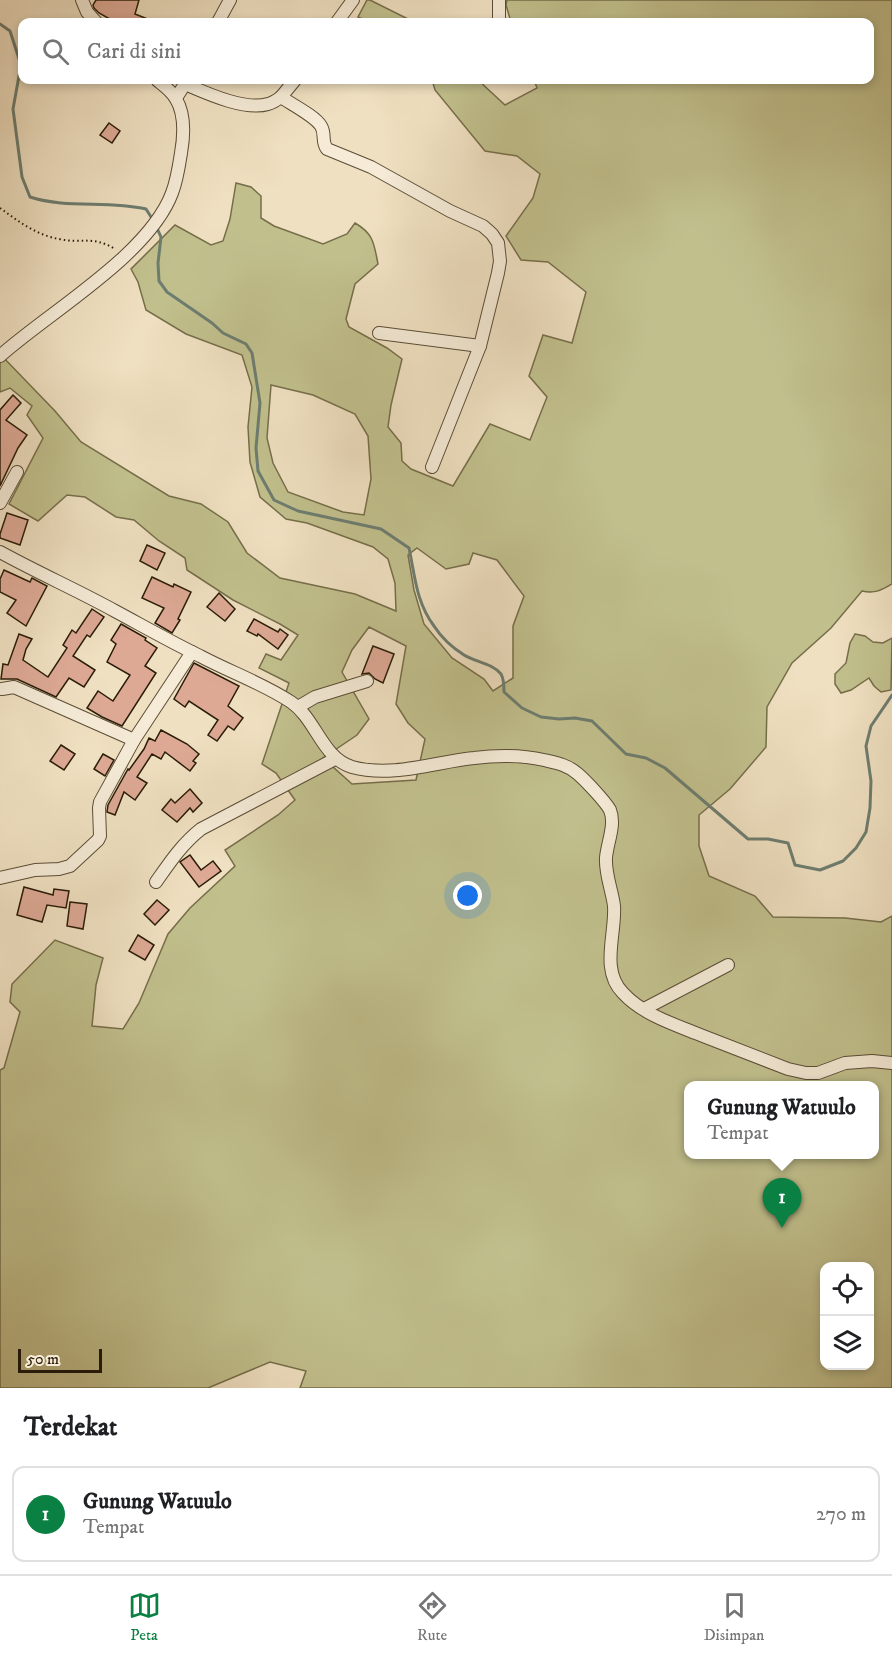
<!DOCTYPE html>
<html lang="id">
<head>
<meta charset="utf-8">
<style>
	body { margin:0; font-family:"IM FELL DW Pica",serif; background:#f6f6f6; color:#202124 }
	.controls { position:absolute; right:18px; bottom:18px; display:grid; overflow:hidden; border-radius:12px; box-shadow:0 3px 9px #0003 }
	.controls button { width:54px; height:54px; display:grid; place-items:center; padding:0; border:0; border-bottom:2px solid #e0e0e0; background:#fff; color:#202124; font:30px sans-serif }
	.scale { position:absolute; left:18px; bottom:15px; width:84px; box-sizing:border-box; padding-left:6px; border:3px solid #2a1c08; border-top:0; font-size:16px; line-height:21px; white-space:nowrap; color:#2a1c08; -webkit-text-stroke:4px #f5ebd7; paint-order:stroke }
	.you { position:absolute; left:468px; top:896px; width:21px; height:21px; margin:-15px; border:4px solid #fff; border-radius:50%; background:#1a73e8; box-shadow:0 0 0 9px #1a73e833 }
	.badge { display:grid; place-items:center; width:39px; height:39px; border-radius:50%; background:#0b8043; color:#fff; font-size:20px; font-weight:700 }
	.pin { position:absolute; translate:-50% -50px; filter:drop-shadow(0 2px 3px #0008) }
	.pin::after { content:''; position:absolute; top:32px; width:21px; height:18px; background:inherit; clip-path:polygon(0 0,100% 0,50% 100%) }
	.popup { position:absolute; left:684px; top:1081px; width:195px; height:78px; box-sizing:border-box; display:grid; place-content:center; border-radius:12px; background:#fff; filter:drop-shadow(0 2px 4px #0005); font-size:20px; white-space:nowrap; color:#757577 }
	.popup b { font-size:22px; color:#202124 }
	.popup::after { content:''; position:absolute; left:50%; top:100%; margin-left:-12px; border:12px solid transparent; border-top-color:#fff }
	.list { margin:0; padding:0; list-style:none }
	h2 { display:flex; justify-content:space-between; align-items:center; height:78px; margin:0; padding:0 24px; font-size:26px }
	h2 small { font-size:20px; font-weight:400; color:#757577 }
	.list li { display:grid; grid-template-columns:39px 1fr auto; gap:18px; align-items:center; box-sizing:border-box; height:96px; margin:0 12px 12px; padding:0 12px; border:2px solid #e0e0e0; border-radius:12px }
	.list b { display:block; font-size:22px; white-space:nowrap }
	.list p { margin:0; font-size:20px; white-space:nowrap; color:#757577 }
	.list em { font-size:20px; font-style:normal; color:#757577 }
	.icon { flex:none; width:33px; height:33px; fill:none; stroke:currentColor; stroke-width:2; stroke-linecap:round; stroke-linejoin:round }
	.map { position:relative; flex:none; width:892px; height:1388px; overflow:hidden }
	.search { position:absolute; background:#fff; box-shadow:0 3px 9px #0003; left:18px; right:18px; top:18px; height:66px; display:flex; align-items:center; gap:15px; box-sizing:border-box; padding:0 21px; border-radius:12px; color:#757577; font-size:22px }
	.sheet { height:186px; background:#fff }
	nav { display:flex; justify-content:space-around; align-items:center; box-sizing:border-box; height:84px; border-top:2px solid #e0e0e0; background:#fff; font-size:16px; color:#757577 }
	nav a { display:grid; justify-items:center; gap:3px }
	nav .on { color:#0b8043 }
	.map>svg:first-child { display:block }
</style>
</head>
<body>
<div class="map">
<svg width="892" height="1388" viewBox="0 0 892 1388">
	<rect width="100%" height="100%" fill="#efe0c1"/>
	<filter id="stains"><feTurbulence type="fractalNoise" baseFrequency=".00333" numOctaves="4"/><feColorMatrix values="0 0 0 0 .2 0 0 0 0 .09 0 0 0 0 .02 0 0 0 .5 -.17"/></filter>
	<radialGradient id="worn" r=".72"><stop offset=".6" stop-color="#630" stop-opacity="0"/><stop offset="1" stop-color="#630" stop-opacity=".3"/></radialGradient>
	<g fill="#c1c08d" stroke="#766e4a" stroke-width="1.5" fill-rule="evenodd">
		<polygon points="367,0 370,0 414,22 369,22 358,17"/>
		<path d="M507 0H892V584C882 590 875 594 862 591L831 628 792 663 767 707 766 747 730 789 699 815V846L709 876 755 896 773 917 845 918 881 922 892 916V1388H300L306 1371 270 1362 208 1388H0V1070L4 1068 20 1012 10 1002 12 984 55 940 103 958 96 985 92 1026 123 1029 139 1003 168 934 190 908 235 866 225 850 278 815 295 800 276 773 262 764 289 683 259 668 266 654 281 660 298 635 280 624 233 600 187 570 185 558 159 541 134 520 116 517 85 497 67 495 38 521 9 504 43 438 27 415 32 406 10 388 0 392V354L55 411 81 442 169 496 201 504 228 522 247 553 280 578 355 594 396 611 395 583 388 559 373 547 307 523 286 519 260 497 250 462 248 427 252 387 242 355 186 334 146 310 138 282 131 269 175 225 211 245 223 241 230 219 236 183 251 187 261 196V218L274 226 323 244 347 234 355 223C374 234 374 244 378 264L355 284 346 319 349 327 387 348 402 359 391 405 388 427 401 443 402 461 411 469 453 486 490 424 530 440 547 397 529 376 543 335 572 343 586 292 548 262 521 260 506 236 533 198 540 174 517 156 485 151 435 90 432 80H478L505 105 537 88 534 80H870V22H511L506 5ZM271 385 313 395 355 414 368 436 371 479 364 515 343 512 288 492 273 463 267 438ZM417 548 446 569 469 564 473 553 497 560 524 596 513 626V678L493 691 484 679 452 658 424 624 414 590 408 555ZM369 627 406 646 396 704 408 723 425 739 416 780 352 784 323 758 357 735 369 719 342 672 352 650ZM689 1086H875V1154H689ZM824 1266H870V1366H824Z"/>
		<polygon points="855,634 865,636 873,642 883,643 892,638 891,690 881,692 874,686 869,678 851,690 841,693 835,684 835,674 846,663 850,643"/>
	</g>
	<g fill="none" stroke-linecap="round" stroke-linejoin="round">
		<g stroke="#6d7d70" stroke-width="3">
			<path d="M0 24 10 31 21 65 13 109 22 177 30 197C67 209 108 200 146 209L153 220"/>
			<path d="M156 226 161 237 158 263 159 281 167 292 212 323 223 333 246 344 252 353 260 403 256 448 258 471 274 500 298 511 381 529 409 548C415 576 416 602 434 626 441 637 453 648 464 655 475 662 492 663 501 674 504 679 504 686 504 692L522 708 541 717 559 719 575 718 592 721 626 754 646 758 665 768 748 839H768L788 843 795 865 820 870 843 861 856 848 866 832 870 808 871 781 866 746 871 726 892 695"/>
		</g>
	</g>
	<g fill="#dda995" stroke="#2a1c08" stroke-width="1.5">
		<polygon points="96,0 139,0 135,14 155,22 115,22 99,13 94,8 93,5"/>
		<polygon points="109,123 120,131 112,143 100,135"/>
		<polygon points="13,395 21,403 6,420 27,435 18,448 0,486 0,410"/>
		<polygon points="7,513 28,520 20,545 0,538 0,534"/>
		<polygon points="147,545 165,553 157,570 140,561"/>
		<polygon points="4,570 30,582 32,578 47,586 26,626 7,613 16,600 0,592 0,579"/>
		<polygon points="152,577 173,587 174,584 191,592 178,619 180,620 172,633 155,623 164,608 142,598"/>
		<polygon points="219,593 235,609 225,621 207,607"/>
		<polygon points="92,609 104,617 90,637 87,635 73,656 95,670 84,687 69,678 56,697 17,679 1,679 3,664 8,665 19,634 32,639 26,649 23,660 48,677 67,648 63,645 72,630 76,633"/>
		<polygon points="254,619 278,632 280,629 288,635 278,649 258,634 257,636 247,631"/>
		<polygon points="121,624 146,638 145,640 157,648 145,666 156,673 122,726 102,717 87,708 98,691 113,701 130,675 107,662 116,644 111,640"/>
		<polygon points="373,646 394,654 383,683 375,679 369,673 362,674"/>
		<polygon points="194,663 239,686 228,706 243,718 234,730 228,726 217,741 208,735 218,720 189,701 185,707 174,699"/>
		<polygon points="161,730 187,744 199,754 193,761 196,763 190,771 165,752 161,759 152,754 137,777 147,783 135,800 124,792 115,815 107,812 108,805 128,769 129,770 144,749 149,738 155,741"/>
		<polygon points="61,745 75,754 64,770 50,761"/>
		<polygon points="103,754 114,760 105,776 94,769"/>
		<polygon points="190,789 202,803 193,812 190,808 177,822 162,810 171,799 175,803"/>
		<polygon points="190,855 201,870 213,861 221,871 199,887 180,862"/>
		<polygon points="24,887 53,895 54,889 69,891 66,908 47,905 42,922 17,915"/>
		<polygon points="157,900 169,910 155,925 144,914"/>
		<polygon points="70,902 87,904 83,929 67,926"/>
		<polygon points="138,935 154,945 145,960 129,951"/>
	</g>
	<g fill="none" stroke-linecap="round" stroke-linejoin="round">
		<defs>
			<g id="minor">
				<polyline points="82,0 87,12 96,22"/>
				<polyline points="218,22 230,0"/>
				<polyline points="337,22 353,0"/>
				<polyline points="499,22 499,0"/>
				<polyline points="281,97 295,80"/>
				<path d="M176 98 185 84C206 93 245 111 268 104 272 103 277 100 281 97 291 104 315 116 321 126 326 134 321 141 327 149L371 167 450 211 483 226 492 234 498 243 500 261 498 273 480 346 432 467"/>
				<polyline points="379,333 480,346"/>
				<path d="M0 356C49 312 149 255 172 193 177 180 179 166 181 153 184 136 185 114 176 99 172 91 163 85 157 80"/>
				<polyline points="0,503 17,472"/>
				<path d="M0 552C38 573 77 590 115 611 143 626 171 642 200 656 230 672 262 683 291 702 316 719 322 758 352 767 392 778 435 762 474 758 498 755 521 755 544 760 557 763 568 765 578 774 586 781 605 801 610 810 616 825 607 843 606 858 605 874 612 890 614 906 616 934 600 970 623 993 643 1015 676 1025 703 1036 732 1047 760 1058 788 1069L806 1073H818L845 1063 872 1061 892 1063"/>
				<polyline points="2,689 14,687 134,740"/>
				<polyline points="298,707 315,697 367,681"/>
				<polyline points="0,878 35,870 59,869 70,866 98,840 100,836 99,808 100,802 134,740 192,652"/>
				<path d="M156 882C170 862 182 844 201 829L335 759"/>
				<polyline points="644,1009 728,965"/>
			</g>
		</defs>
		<use href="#minor" stroke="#5b4d36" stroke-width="14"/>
		<path stroke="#2a1c08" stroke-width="2" stroke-dasharray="1.5 3" stroke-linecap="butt" d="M0 208C18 221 36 235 59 239 81 244 92 235 115 249"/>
		<use href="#minor" stroke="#f5ebd7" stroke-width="12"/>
	</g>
	<rect width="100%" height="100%" filter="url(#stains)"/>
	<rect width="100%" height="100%" fill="url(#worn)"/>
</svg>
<div class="controls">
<button><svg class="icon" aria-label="locate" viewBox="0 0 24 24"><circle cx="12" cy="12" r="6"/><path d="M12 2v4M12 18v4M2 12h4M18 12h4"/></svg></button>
<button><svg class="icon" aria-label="layers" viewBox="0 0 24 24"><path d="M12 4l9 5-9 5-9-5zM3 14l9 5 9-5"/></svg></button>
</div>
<div class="scale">50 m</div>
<div class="you"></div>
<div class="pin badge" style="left:782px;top:1228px">1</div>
<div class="popup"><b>Gunung Watuulo</b>Tempat</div>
<div class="search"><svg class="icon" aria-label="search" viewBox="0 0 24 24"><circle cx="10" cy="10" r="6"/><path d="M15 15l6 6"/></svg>Cari di sini</div>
</div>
<section class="sheet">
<h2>Terdekat<small></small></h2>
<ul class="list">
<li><span class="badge">1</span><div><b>Gunung Watuulo</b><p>Tempat</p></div><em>270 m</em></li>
</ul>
</section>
<nav>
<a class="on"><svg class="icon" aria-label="map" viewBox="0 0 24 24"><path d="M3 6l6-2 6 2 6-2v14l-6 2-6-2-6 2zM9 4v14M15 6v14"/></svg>Peta</a>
<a><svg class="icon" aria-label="directions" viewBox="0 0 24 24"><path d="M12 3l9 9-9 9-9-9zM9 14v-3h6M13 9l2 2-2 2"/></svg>Rute</a>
<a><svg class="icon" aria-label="saved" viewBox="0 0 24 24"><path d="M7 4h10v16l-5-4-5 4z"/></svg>Disimpan</a>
</nav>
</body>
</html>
